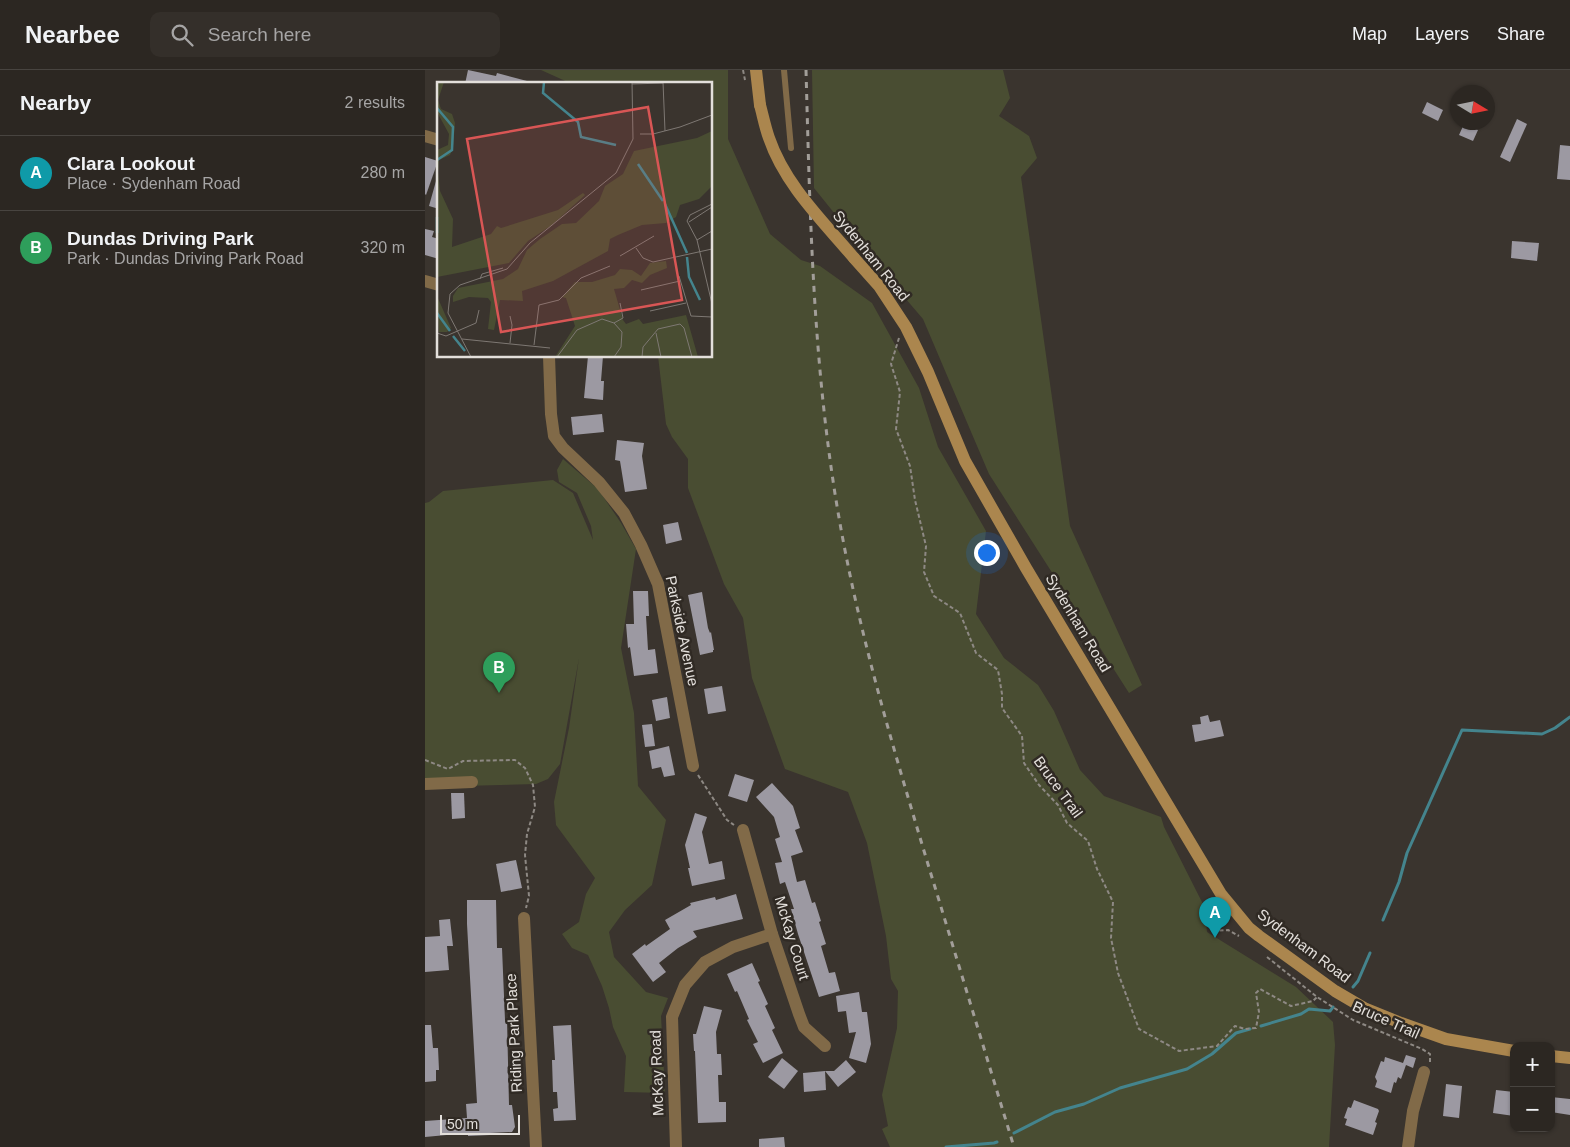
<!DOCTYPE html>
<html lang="en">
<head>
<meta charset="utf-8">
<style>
	body { margin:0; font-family:Arial,sans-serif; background:#342f2a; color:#f1f3f6 }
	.controls { position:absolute; right:15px; bottom:15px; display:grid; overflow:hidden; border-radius:10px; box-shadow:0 1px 4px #0004 }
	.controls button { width:45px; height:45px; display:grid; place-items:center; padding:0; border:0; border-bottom:1px solid #484440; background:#2c2722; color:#f1f3f6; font:25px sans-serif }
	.compass { position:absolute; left:1025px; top:15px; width:45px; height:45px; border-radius:50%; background:#2c2722; box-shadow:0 1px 4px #0004; rotate:100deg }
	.scale { position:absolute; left:15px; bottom:12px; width:80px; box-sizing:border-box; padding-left:5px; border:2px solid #e3dfdb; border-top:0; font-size:14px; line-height:18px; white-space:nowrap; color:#e3dfdb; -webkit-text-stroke:4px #302a24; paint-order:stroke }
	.you { position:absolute; left:561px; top:482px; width:18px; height:18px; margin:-12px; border:4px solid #fff; border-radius:50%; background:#1a73e8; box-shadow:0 0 0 8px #1a73e833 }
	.badge { display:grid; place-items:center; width:32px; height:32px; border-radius:50%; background:#d6ab8b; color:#fff; font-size:16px; font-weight:700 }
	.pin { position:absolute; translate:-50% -41px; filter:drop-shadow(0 1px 2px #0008) }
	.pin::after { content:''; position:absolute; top:26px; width:18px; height:15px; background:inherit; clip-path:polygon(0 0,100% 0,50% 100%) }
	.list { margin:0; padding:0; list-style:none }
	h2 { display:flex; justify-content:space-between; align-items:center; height:65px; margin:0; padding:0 20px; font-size:21px }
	h2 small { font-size:16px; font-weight:400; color:#a6a5a5 }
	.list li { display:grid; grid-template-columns:32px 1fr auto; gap:15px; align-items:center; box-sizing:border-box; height:75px; padding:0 20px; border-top:1px solid #484440 }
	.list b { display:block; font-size:19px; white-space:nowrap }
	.list p { margin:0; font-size:16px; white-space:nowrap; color:#a6a5a5 }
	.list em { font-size:16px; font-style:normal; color:#a6a5a5 }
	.icon { flex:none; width:28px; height:28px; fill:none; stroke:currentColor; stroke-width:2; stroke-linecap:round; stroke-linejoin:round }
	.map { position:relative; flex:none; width:1145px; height:1077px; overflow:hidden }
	header { display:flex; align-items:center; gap:30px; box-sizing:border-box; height:70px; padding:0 25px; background:#2c2722; border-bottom:1px solid #484440 }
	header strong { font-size:24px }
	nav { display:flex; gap:28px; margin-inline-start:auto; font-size:18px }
	.search { width:350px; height:45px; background:#342f2a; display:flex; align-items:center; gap:12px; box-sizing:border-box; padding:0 18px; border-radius:10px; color:#a6a5a5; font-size:19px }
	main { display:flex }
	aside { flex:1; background:#2c2722 }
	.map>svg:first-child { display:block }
</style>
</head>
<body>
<header>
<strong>Nearbee</strong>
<div class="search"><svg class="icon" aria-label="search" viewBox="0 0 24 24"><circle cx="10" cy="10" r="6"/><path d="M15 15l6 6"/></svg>Search here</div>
<nav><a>Map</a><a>Layers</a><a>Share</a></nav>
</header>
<main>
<aside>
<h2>Nearby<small>2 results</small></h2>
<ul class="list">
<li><span class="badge" style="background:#0f9aa8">A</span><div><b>Clara Lookout</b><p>Place · Sydenham Road</p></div><em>280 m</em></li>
<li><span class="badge" style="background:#2e9e5b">B</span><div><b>Dundas Driving Park</b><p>Park · Dundas Driving Park Road</p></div><em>320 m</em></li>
</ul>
</aside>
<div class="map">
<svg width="1145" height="1077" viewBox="0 0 1145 1077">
	<rect width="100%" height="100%" fill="#3a342e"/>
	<g fill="#494d32">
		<polygon points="116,0 303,0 303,69 345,164 376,190 395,196 447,233 494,318 513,377 561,461 551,544 579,588 613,615 629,641 655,700 679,726 736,747 739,757 779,836 782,862 871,917 908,952 910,975 904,1077 465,1077 457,1059 463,1056 457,1025 472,958 473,921 466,909 461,866 442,773 423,722 360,699 327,608 318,548 299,514 263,418 263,389 247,367 241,354 233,286 286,286 286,14 147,14"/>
		<polygon points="387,0 578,0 585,28 574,46 604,66 612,88 596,107 645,456 717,615 704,623 564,404 498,249 439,180 389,118"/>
		<polygon points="138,389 173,419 196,453 211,479 196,578 209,643 213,716 241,750 227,815 200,840 184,862 189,887 221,922 243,928 236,946 240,1023 199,1022 201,986 188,957 184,938 177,916 163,885 147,878 137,864 154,852 161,824 170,808 131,755 129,732 144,658 154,588 135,694 123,709 111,714 0,717 0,433 4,432 18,421 128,410 148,423 168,470 166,456 152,423 134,412 132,400"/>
	</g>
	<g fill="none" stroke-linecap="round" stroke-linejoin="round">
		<g stroke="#44848d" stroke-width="3">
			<polyline points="958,850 974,812 982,783 1037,660 1117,664 1130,658 1145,647"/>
			<polyline points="928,917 933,911 945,883"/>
			<polyline points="836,956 876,944 884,939 905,941 908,937"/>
			<polyline points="589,1063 630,1042 659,1034 695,1018 762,999 787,984 811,963 825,959"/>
			<polyline points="521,1077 569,1073 572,1072"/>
		</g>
	</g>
	<g fill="#9c99a2">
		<polygon points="43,0 71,6 72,3 102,11 102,14 40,14"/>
		<polygon points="1002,32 1018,40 1013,51 997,43"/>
		<polygon points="1092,49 1102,54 1085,92 1075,87"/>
		<polygon points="1039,54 1053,60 1048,71 1034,65"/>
		<polygon points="1135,75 1145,76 1145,110 1132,109"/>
		<polygon points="0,87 13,91 1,125 0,124"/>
		<polygon points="11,111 14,111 14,139 4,136"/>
		<polygon points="0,159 9,161 7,167 14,169 14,189 0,185"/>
		<polygon points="1087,171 1114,173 1112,191 1086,188"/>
		<polygon points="163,286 178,286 176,311 179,311 178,330 159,328"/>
		<polygon points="177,344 179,362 148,365 146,347"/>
		<polygon points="192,370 219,373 217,386 222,419 200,422 195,391 190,390"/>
		<polygon points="253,452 257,470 241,474 238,455"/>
		<polygon points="208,521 223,521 224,546 221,546 223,580 230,579 233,603 209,606 205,577 203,578 201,554 209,554"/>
		<polygon points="277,522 283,558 285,563 286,562 289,580 288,580 288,582 275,585 263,525"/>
		<polygon points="297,616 301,641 283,644 279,619"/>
		<polygon points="242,627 245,648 231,651 227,630"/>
		<polygon points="783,645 785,652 795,650 799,666 770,672 767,655 776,654 775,647"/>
		<polygon points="227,654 230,676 220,677 217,655"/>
		<polygon points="244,676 250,705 239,707 236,697 227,699 224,681"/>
		<polygon points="310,704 329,710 322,732 303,726"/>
		<polygon points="347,713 368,736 375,758 370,760 378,782 366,786 372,812 380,810 387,833 390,832 396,851 394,852 401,874 396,876 404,903 410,902 415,921 394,927 373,864 366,839 369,839 360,812 355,814 350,793 357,792 350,769 355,767 349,747 331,727"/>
		<polygon points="26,723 39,723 40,748 27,749"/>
		<polygon points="270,743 282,747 277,762 284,794 297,791 300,809 267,816 263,798 265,798 260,775"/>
		<polygon points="91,790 97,818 76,822 71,794"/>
		<polygon points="311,824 318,849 268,861 272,867 253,878 234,893 241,902 228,912 207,884 220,874 221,876 245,859 240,850 266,835 265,833 290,827 291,830"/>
		<polygon points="42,830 71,830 72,878 77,878 80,950 82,950 84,1035 87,1035 90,1057 87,1062 65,1063 65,1065 43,1066 43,1063 0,1067 0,1051 42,1048 41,1034 52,1033 42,854"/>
		<polygon points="25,849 28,876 22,876 24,900 0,902 0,867 15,866 14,850"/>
		<polygon points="327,893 335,911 333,912 343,934 340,936 350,958 347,960 358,983 338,993 328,974 333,972 322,950 324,949 312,921 310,922 302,904"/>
		<polygon points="434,922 437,942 442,942 446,974 441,993 424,988 431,962 424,963 421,941 413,942 411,926"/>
		<polygon points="279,936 297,940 291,962 292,984 296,984 297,1005 293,1005 294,1032 301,1032 301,1052 273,1053 270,981 269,981 268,964 271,964"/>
		<polygon points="0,955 6,955 8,978 13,978 14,1000 11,1000 11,1011 0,1012"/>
		<polygon points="146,955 151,1050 129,1051 128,1039 133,1038 132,1022 128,1022 127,990 130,990 128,956"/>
		<polygon points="981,985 991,988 988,998 981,995 976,1009 973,1007 971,1013 969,1012 966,1023 950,1017 952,1011 950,1007 956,991 959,992 960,987 978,993"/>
		<polygon points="357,988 373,1001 359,1019 343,1007"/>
		<polygon points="421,990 431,1002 413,1017 400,1001 409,1001"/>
		<polygon points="400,1001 401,1020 379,1022 378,1003"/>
		<polygon points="1021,1014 1037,1016 1034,1048 1018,1046"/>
		<polygon points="1071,1020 1089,1022 1089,1046 1068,1043"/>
		<polygon points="1126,1027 1145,1029 1145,1045 1126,1042"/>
		<polygon points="929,1030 953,1039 954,1041 950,1052 952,1053 948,1065 920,1055 922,1049 919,1048 923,1037 926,1038"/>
		<polygon points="359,1067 360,1077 334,1077 334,1069"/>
	</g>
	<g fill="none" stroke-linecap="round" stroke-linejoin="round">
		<g stroke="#8e8984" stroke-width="2" stroke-dasharray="4 2.5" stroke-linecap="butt">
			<polyline points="318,0 320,10"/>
			<polyline points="474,268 466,294 475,322 471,359 485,396 490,430 501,476 499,502 509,526 535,543 551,583 573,600 577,624 577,638 597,666 599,693 614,715 633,735 642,753 663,771 672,799 688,832 686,868 693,903 714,959 754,981 792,976 810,956 820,959 831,958 834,942 831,923 835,919 866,936 888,931 892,927"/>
			<polyline points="0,690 23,699 38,691 90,690 100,698 108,715 110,737 102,764 100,785 104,826 101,838"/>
			<polyline points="273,705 302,750 309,755"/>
			<polyline points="788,861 803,860 814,866"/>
			<polyline points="842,887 892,927 928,950 997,979 1005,984 1005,992"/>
		</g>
		<polyline stroke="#816a48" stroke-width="6" points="359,0 366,78"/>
		<g stroke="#816a48" stroke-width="12">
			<polyline points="0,66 14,70"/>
			<polyline points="0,211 14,215"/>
			<polyline points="124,286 126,344 129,366 138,378 174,412 199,443 216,475 233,514 268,696"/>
			<polyline points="0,714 47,712"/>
			<polyline points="318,760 347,864 374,944 379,957 400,976"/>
			<polyline points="99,848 111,1077"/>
			<polyline points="251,1077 247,947 260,915 280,892 308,877 347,864"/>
			<polyline points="983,1077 988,1041 999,1002"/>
		</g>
		<g stroke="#ab864e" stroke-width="12">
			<polyline points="331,0 335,35"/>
			<polyline points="429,188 454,216 481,257 503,302 540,391 601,498 796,824 824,858 834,866 910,921 939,938 976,953 1021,969 1089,981"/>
			<polyline points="1126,986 1145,988"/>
		</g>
		<path stroke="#a29e99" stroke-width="3" stroke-dasharray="6 6" stroke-linecap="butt" d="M381 0C385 147 388 291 412 436 432 557 467 674 502 791 531 886 560 982 589 1077"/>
		<path stroke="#ab864e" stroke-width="12" d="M335 35C338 46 340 57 344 68 360 115 398 151 429 188"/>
	</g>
	<g text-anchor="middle" stroke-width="5" stroke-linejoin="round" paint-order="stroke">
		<g font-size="15" fill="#e3dfdb" stroke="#302a24">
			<text transform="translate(446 186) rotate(51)" y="5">Sydenham Road</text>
			<text transform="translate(653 553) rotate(59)" y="5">Sydenham Road</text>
			<text transform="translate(257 561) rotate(78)" y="5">Parkside Avenue</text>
			<text transform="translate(633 717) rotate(54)" y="5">Bruce Trail</text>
			<text transform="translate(367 868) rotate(73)" y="5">McKay Court</text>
			<text transform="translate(879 876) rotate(37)" y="5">Sydenham Road</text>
			<text transform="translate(961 950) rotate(24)" y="5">Bruce Trail</text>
			<text transform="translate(89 963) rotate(-93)" y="5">Riding Park Place</text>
			<text transform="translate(232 1003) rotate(-92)" y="5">McKay Road</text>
		</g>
	</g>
	<g transform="translate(12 12)">
		<rect width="275" height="275" fill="#3a342e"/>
		<path d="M1 0H7L1 18 4 27 15 32 18 41 16 66 13 73 2 78 1 90 3 109 16 137 15 165 54 152 60 144 64 146 121 128 146 111 148 113 115 143 91 159 72 181 0 195V68L11 63 12 52 0 30ZM275 49V104L262 117 243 123 239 135 229 141 205 143 181 153 173 157 171 169 116 199 85 209 86 219 63 218 57 248 51 247 54 220 51 216 32 215 16 220V214L21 206 66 197 81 187 90 168 103 157 125 142 139 141 162 119 168 104 186 92 197 69 260 56ZM229 179 230 186 213 193 205 201 195 198 187 206 177 207 186 238 189 242 202 237 206 242 249 233 261 275H118L138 244 129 216 125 215 138 200H155L178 193 183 187 195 188 204 194 213 181ZM0 214 14 246 10 250H2Z" fill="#494d32"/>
		<path fill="none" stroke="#44848d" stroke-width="2.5" d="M107 0 106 11 141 40 144 55 179 63M0 26 16 45 15 68 0 78M201 82 226 119M228 122 250 171M0 135V151M250 175 252 195 263 218M0 231 13 249M16 254 28 269"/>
		<path fill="none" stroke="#7e7873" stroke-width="1" d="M226 0 228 49M195 2 226 1M203 52H216L243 45 275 33M275 122 253 133 250 139 260 158 275 222M252 140 275 125M260 158 275 149M199 166 206 176 216 180 275 167M183 174 217 154M242 194 254 234 275 235M43 197 45 192 66 186M204 208 243 199M213 229 249 221M73 234 75 243 73 261M177 241 186 236 183 221M0 251 9 254 39 241 42 228M219 251 224 275M25 257 113 266M97 263 102 223 122 218 144 196 173 184M34 275 11 231 13 212 23 203 70 187 93 161 179 91 196 57 195 0M120 275 140 248 165 237 177 241 185 250 184 265 177 275M205 275 206 265 221 247 243 242 247 246 255 275"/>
		<path fill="#d95655" fill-opacity="0.15" stroke="#d95655" stroke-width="2.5" d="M211 25 245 218 64 250 30 57Z"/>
		<rect width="275" height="275" fill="none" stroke="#e3dfdb" stroke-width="2.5"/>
	</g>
</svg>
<div class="controls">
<button>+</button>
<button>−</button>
</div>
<svg class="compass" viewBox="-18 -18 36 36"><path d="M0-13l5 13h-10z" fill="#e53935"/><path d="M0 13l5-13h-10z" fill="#a6a5a5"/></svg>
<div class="scale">50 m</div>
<div class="you"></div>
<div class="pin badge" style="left:790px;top:868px;background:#0f9aa8">A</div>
<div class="pin badge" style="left:74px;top:623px;background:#2e9e5b">B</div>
</div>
</main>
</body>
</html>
